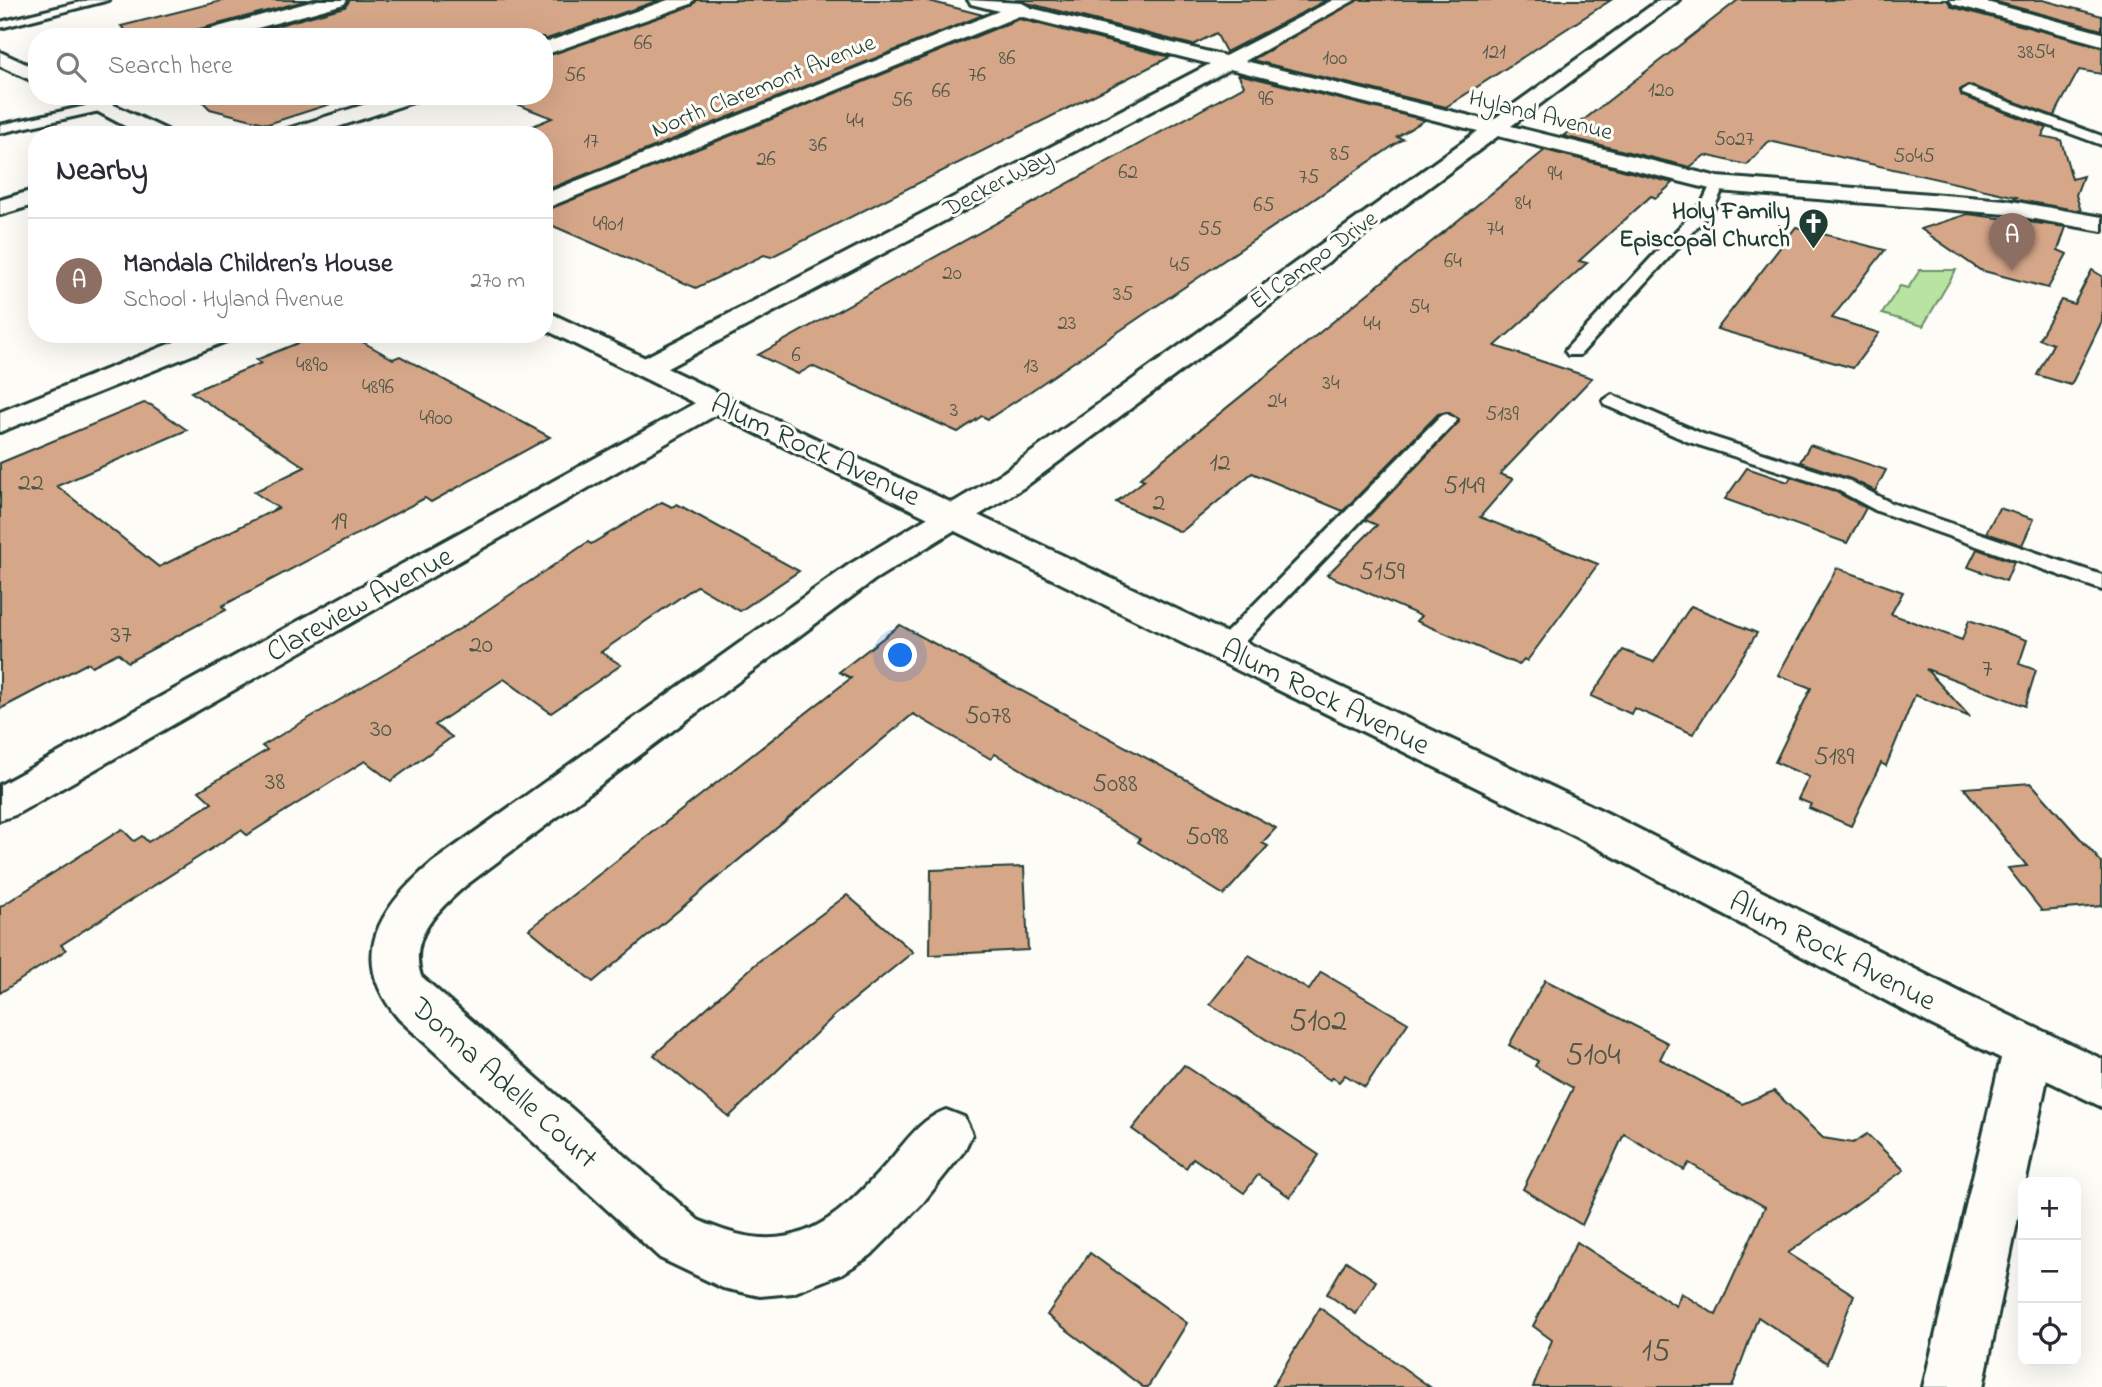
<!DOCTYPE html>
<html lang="en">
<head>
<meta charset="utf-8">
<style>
	body { margin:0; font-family:"Indie Flower",sans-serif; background:#f2f2f3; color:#2b2b33 }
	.controls { position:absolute; right:21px; bottom:21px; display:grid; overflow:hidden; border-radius:14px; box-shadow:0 7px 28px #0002 }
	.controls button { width:63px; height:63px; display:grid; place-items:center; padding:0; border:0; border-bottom:2px solid #e1e1e2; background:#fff; color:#2b2b33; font:35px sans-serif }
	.you { position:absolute; left:901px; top:656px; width:24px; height:24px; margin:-18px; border:5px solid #fff; border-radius:50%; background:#1a73e8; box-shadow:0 0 0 10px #1a73e833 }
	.badge { display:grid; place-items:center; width:46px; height:46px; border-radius:50%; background:#db2777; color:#fff; font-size:23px; font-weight:700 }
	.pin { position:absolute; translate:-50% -58px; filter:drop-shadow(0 2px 4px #0008) }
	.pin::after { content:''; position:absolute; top:37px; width:24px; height:21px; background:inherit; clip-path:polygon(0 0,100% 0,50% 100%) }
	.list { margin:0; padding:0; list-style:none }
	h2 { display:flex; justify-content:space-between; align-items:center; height:91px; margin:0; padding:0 28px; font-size:30px }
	h2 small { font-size:23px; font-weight:400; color:#7c7c81 }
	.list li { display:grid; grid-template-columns:46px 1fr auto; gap:21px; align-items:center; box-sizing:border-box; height:126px; padding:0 28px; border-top:2px solid #e1e1e2 }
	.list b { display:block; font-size:26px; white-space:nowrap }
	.list p { margin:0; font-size:23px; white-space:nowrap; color:#7c7c81 }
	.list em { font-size:23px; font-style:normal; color:#7c7c81 }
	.icon { flex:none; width:38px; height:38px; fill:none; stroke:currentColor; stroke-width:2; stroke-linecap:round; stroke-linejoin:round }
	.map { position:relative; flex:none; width:2102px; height:1387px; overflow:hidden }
	.search { position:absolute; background:#fff; box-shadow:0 7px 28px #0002; left:28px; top:28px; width:525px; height:77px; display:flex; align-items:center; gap:18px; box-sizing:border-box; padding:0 24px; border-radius:28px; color:#7c7c81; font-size:26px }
	.panel { position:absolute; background:#fff; box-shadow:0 7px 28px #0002; left:28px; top:126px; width:525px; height:217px; border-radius:28px }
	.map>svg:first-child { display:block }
</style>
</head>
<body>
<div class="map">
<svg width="2102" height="1387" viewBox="0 0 2102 1387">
	<rect width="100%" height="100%" fill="#fdfcf7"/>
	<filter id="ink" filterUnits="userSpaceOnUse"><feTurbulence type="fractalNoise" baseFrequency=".0143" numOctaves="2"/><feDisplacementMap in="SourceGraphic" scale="14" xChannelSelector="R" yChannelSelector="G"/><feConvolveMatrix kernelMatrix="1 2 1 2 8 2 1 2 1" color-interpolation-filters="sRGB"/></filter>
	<g filter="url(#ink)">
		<polygon fill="#b8e4a1" stroke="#6c906a" stroke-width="2" points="1920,270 1956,270 1923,326 1882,314 1900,286 1908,288"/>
		<g fill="#d6a688" stroke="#1f3d34" stroke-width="2">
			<polygon points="225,0 308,0 195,30 192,37 132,37 121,26"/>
			<polygon points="350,0 660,0 544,40 544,37 236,37 345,7"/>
			<polygon points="697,0 925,0 983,15 544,191 544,135 511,135 552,118 496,96 544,96 544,57 692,6"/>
			<polygon points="1015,0 1327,0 1226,52 1216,33 1193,45"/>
			<polygon points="1357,0 1611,0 1446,107 1252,60"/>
			<polygon points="1738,0 1947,0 1952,7 2102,47 2102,74 2079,70 2054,116 1969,85 1960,90 1962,96 2047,128 2042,136 2061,140 2072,179 2083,176 2076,195 2081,211 2013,199 2017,197 1769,141 1747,165 1705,155 1690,167 1563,136"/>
			<polygon points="1989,0 2043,0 2102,16 2102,30"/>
			<polygon points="1019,19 1170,57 771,257 764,255 696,288 544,222 544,211"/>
			<polygon points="1238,74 1425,120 1397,137 1403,139 1022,397 988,419 982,416 958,432 812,366 798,374 758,355 1244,86"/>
			<polygon points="197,96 355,96 268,124 210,109"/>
			<polygon points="1545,150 1673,183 1656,198 1651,196 1579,261 1587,263 1495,346 1592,378 1500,474 1513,479 1480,517 1598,564 1527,661 1524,659 1519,665 1416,621 1421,616 1327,575 1377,525 1365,520 1459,422 1448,412 1438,414 1343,511 1252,473 1181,532 1116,502 1145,480 1140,478"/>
			<polygon points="1968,214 2066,227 2058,250 2067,254 2048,288 1980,270 1921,229"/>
			<polygon points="1796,227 1885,250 1832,318 1879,333 1853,368 1717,329"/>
			<polygon points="2092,270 2102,276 2102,321 2071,385 2037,375 2053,344 2039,339 2061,300 2074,304"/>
			<polygon points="320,334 336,334 344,339 352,336 393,359 400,356 550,437 431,502 425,498 222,606 226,610 128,662 118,653 92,666 88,663 0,709 0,463 144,403 151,405 187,430 57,486 159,567 278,508 254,492 305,467 191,392 261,363 256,360"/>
			<polygon points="1810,445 1886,470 1875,491 1851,479 1800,462"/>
			<polygon points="1747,468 1788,482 1791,477 1835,491 1866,508 1847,543 1725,499"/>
			<polygon points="662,502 672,507 677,504 799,571 740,611 697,586 601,652 621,665 551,713 504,679 435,725 452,737 391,781 365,761 247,835 241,830 61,945 66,950 0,993 0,907 122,829 134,841 142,836 148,842 212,803 199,791 267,750 262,746 461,628 588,542 591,544"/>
			<polygon points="1999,508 2034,519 2022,545 1986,533"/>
			<polygon points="1977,549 2014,562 2006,581 1968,567"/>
			<polygon points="1837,568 1903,592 1891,614 1962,640 1969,620 2027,640 2019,664 2036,670 2025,706 1926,669 1970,717 1915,695 1886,766 1881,763 1851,826 1809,808 1811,804 1798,799 1809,777 1775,762 1811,688 1778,675"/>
			<polygon points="1691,606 1757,633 1693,734 1634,708 1631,714 1591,696 1623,650 1654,662"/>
			<polygon points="900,625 1276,828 1262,843 1268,846 1224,895 1138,842 1140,839 995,754 991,759 913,714 593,982 529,929 851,678 839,672"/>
			<polygon points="2031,783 2102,863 2102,906 2042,911 2008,868 2027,866 1964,788"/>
			<polygon points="1024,867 1028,950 930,955 931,870"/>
			<polygon points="847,895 913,952 834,1016 729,1117 654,1055 759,961"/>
			<polygon points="1249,955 1309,990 1321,972 1408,1023 1365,1087 1345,1075 1339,1082 1332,1077 1330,1080 1210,1004"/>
			<polygon points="1545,980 1668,1043 1660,1059 1742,1104 1774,1091 1823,1138 1853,1143 1867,1134 1904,1170 1788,1253 1854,1295 1827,1363 1758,1317 1732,1387 1533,1387 1552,1340 1533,1326 1577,1242 1676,1306 1681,1293 1716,1315 1765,1207 1689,1163 1684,1170 1624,1134 1582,1225 1523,1189 1573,1088 1535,1066 1538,1061 1509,1045"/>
			<polygon points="1184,1065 1319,1155 1290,1197 1258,1175 1244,1193 1193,1158 1186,1168 1132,1129"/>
			<polygon points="1090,1253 1187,1323 1148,1387 1143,1387 1047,1315"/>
			<polygon points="1346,1261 1376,1281 1356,1314 1327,1294"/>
			<polygon points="1320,1308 1430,1387 1272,1387"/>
		</g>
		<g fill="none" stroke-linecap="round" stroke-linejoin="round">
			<defs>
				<g id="service">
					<polygon points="89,0 109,0 0,28 0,22"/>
					<polygon points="1968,87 2102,136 2102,145 1963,94 1962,91"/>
					<polygon points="99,103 106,107 104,110 0,133 0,125"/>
					<polygon points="1718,180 1725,184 1714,208 1580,355 1568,355 1565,351 1568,347 1702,203 1711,184"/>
					<polygon points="1612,395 1703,434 1850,481 1891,503 2102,575 2102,590 1877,511 1836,489 1689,442 1605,405 1603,401"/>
					<polygon points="1447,414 1457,420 1454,424 1234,653 1218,653 1214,647 1218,641 1440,416"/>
				</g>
				<g id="minor">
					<polygon points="318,0 347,0 344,4 225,37 194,37 196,33"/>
					<polygon points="668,0 694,0 691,4 544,55 544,43"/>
					<path d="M968 0 1022 3 1031 8 1225 56 1333 0H1355L1245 61 1491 121 1659 0H1679L1511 126 1718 177 2006 200 2102 217V231L2006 214 1718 191 1498 136 1026 486 874 580 465 886C438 910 408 937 421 976L698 1220C789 1262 831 1227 891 1159 908 1139 921 1119 946 1110L964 1117 972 1134 964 1151 921 1205 871 1255 843 1273 793 1293 760 1296 723 1288 660 1258 399 1019C346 957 380 907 433 862L850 564 1004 472 1478 131 1230 69 658 373 648 376 638 373 634 367 638 361 1210 64 1019 16 544 209V194L999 11 971 4Z"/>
					<polygon points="1950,0 1979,0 2102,33 2102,45 1953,4"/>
					<polygon points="391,96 422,96 419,100 314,135 281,135 284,130"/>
					<polygon points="37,189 37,204 0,215 0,200"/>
					<polygon points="194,334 233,334 229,340 0,432 0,412"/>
					<polygon points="718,393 728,396 733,402 728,408 15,815 0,820 0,785 708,396"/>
				</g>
				<polygon id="tertiary" points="2028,1028 2045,1034 2053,1050 1983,1387 1923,1387 2003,1050 2011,1034"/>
				<g id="secondary">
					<polygon points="0,52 37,69 37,83 0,66"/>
					<polygon points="68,96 95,96 167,130 170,135 142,135"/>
					<polygon points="544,310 1607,813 1964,994 2102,1059 2102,1107 1930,1024 1577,837 544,329"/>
				</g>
			</defs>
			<use href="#service" stroke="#1f3d34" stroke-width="6"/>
			<use href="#minor" stroke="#1f3d34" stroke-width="6"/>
			<use href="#tertiary" stroke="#1f3d34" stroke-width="6"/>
			<use href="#secondary" stroke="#1f3d34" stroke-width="6"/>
			<use href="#service" fill="#fdfcf7" fill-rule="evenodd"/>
			<use href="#minor" fill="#fdfcf7" fill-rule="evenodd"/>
			<use href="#tertiary" fill="#fdfcf7" fill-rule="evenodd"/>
			<use href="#secondary" fill="#fdfcf7" fill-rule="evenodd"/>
		</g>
	</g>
	<defs>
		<symbol id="church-pin" viewBox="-11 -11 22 30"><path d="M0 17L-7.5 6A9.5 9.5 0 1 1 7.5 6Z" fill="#1f3d34" stroke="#fdfcf7"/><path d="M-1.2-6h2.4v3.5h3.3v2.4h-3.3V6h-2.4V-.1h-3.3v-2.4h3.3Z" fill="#fff"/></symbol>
	</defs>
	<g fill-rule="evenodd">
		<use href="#church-pin" x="1796" y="206" width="35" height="47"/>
	</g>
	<g text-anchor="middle" stroke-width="6" stroke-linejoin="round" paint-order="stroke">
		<g font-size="21" fill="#4d5749">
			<text x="643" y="49">66</text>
			<text x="1494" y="58">121</text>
			<text x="2036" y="58">3854</text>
			<text x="1007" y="64">86</text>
			<text x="1335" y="64">100</text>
			<text x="575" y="81">56</text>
			<text x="977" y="81">76</text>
			<text x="1661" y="96">120</text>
			<text x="941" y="97">66</text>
			<text x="1266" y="105">96</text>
			<text x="902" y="106">56</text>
			<text x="855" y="127">44</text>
			<text x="1734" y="145">5027</text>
			<text x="591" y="147">17</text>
			<text x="818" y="151">36</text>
			<text x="1340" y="160">85</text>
			<text x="1914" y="162">5045</text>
			<text x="766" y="165">26</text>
			<text x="1128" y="178">62</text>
			<text x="1555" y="180">94</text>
			<text x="1309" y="183">75</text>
			<text x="1523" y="209">84</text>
			<text x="1264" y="211">65</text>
			<text x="608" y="230">4901</text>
			<text x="1210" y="235">55</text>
			<text x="1495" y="235">74</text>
			<text x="1453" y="267">64</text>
			<text x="1180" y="271">45</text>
			<text x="952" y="279">20</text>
			<text x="1123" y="300">35</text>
			<text x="1419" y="313">54</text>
			<text x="1067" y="329">23</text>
			<text x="1372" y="330">44</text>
			<text x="796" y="361">6</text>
			<text x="312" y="371">4890</text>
			<text x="1031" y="372">13</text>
			<text x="1331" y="389">34</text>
			<text x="378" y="393">4896</text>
			<text x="1277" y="407">24</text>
			<text x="954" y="416">3</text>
			<text x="1502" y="420">5139</text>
			<text x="436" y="424">4900</text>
		</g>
		<g font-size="24" fill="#1f3d34" stroke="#fdfcf7">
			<text transform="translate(763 85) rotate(-22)" y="8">North Claremont Avenue</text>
			<text transform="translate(1541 114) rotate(14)" y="8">Hyland Avenue</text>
			<text transform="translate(997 182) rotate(-28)" y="8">Decker Way</text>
			<text transform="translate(1313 259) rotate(-36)" y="8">El Campo Drive</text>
		</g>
		<g font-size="24" font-weight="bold" fill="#1f3d34" stroke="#fdfcf7" text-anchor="end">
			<text x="1790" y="218">Holy Family<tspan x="1790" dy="28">Episcopal Church</tspan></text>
		</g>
		<g font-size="26" fill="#4d5749">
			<text x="1220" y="470">12</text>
			<text x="31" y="490">22</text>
			<text x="1464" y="493">5149</text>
			<text x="1159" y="510">2</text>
			<text x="339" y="529">19</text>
			<text x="1382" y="579">5159</text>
			<text x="121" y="642">37</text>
			<text x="481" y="652">20</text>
			<text x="1987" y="676">7</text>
			<text x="988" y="723">5078</text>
			<text x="381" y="736">30</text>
			<text x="1834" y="764">5189</text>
			<text x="275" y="789">38</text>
			<text x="1115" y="791">5088</text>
			<text x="1207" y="844">5098</text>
		</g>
		<g font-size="30" fill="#1f3d34" stroke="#fdfcf7">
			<text transform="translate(816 449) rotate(25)" y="10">Alum Rock Avenue</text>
			<text transform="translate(359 603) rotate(-29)" y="10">Clareview Avenue</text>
			<text transform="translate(1326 696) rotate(26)" y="10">Alum Rock Avenue</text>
			<text transform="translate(1833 950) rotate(27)" y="10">Alum Rock Avenue</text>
			<text transform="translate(505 1082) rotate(42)" y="10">Donna Adelle Court</text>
		</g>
		<g font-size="32" fill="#4d5749">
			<text x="1318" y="1030">5102</text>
			<text x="1593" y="1064">5104</text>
			<text x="1656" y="1360">15</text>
		</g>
	</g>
</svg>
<div class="controls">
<button>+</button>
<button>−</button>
<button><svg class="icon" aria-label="locate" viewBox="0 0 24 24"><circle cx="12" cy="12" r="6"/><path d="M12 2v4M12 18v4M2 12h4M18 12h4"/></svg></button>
</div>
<div class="you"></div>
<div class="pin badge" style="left:2012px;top:271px;background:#8d6e63">A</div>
<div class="search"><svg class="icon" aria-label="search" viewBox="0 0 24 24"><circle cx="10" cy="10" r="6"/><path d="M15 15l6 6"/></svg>Search here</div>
<section class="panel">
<h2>Nearby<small></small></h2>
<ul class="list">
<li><span class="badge" style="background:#8d6e63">A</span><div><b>Mandala Children’s House</b><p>School · Hyland Avenue</p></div><em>270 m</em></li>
</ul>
</section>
</div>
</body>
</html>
